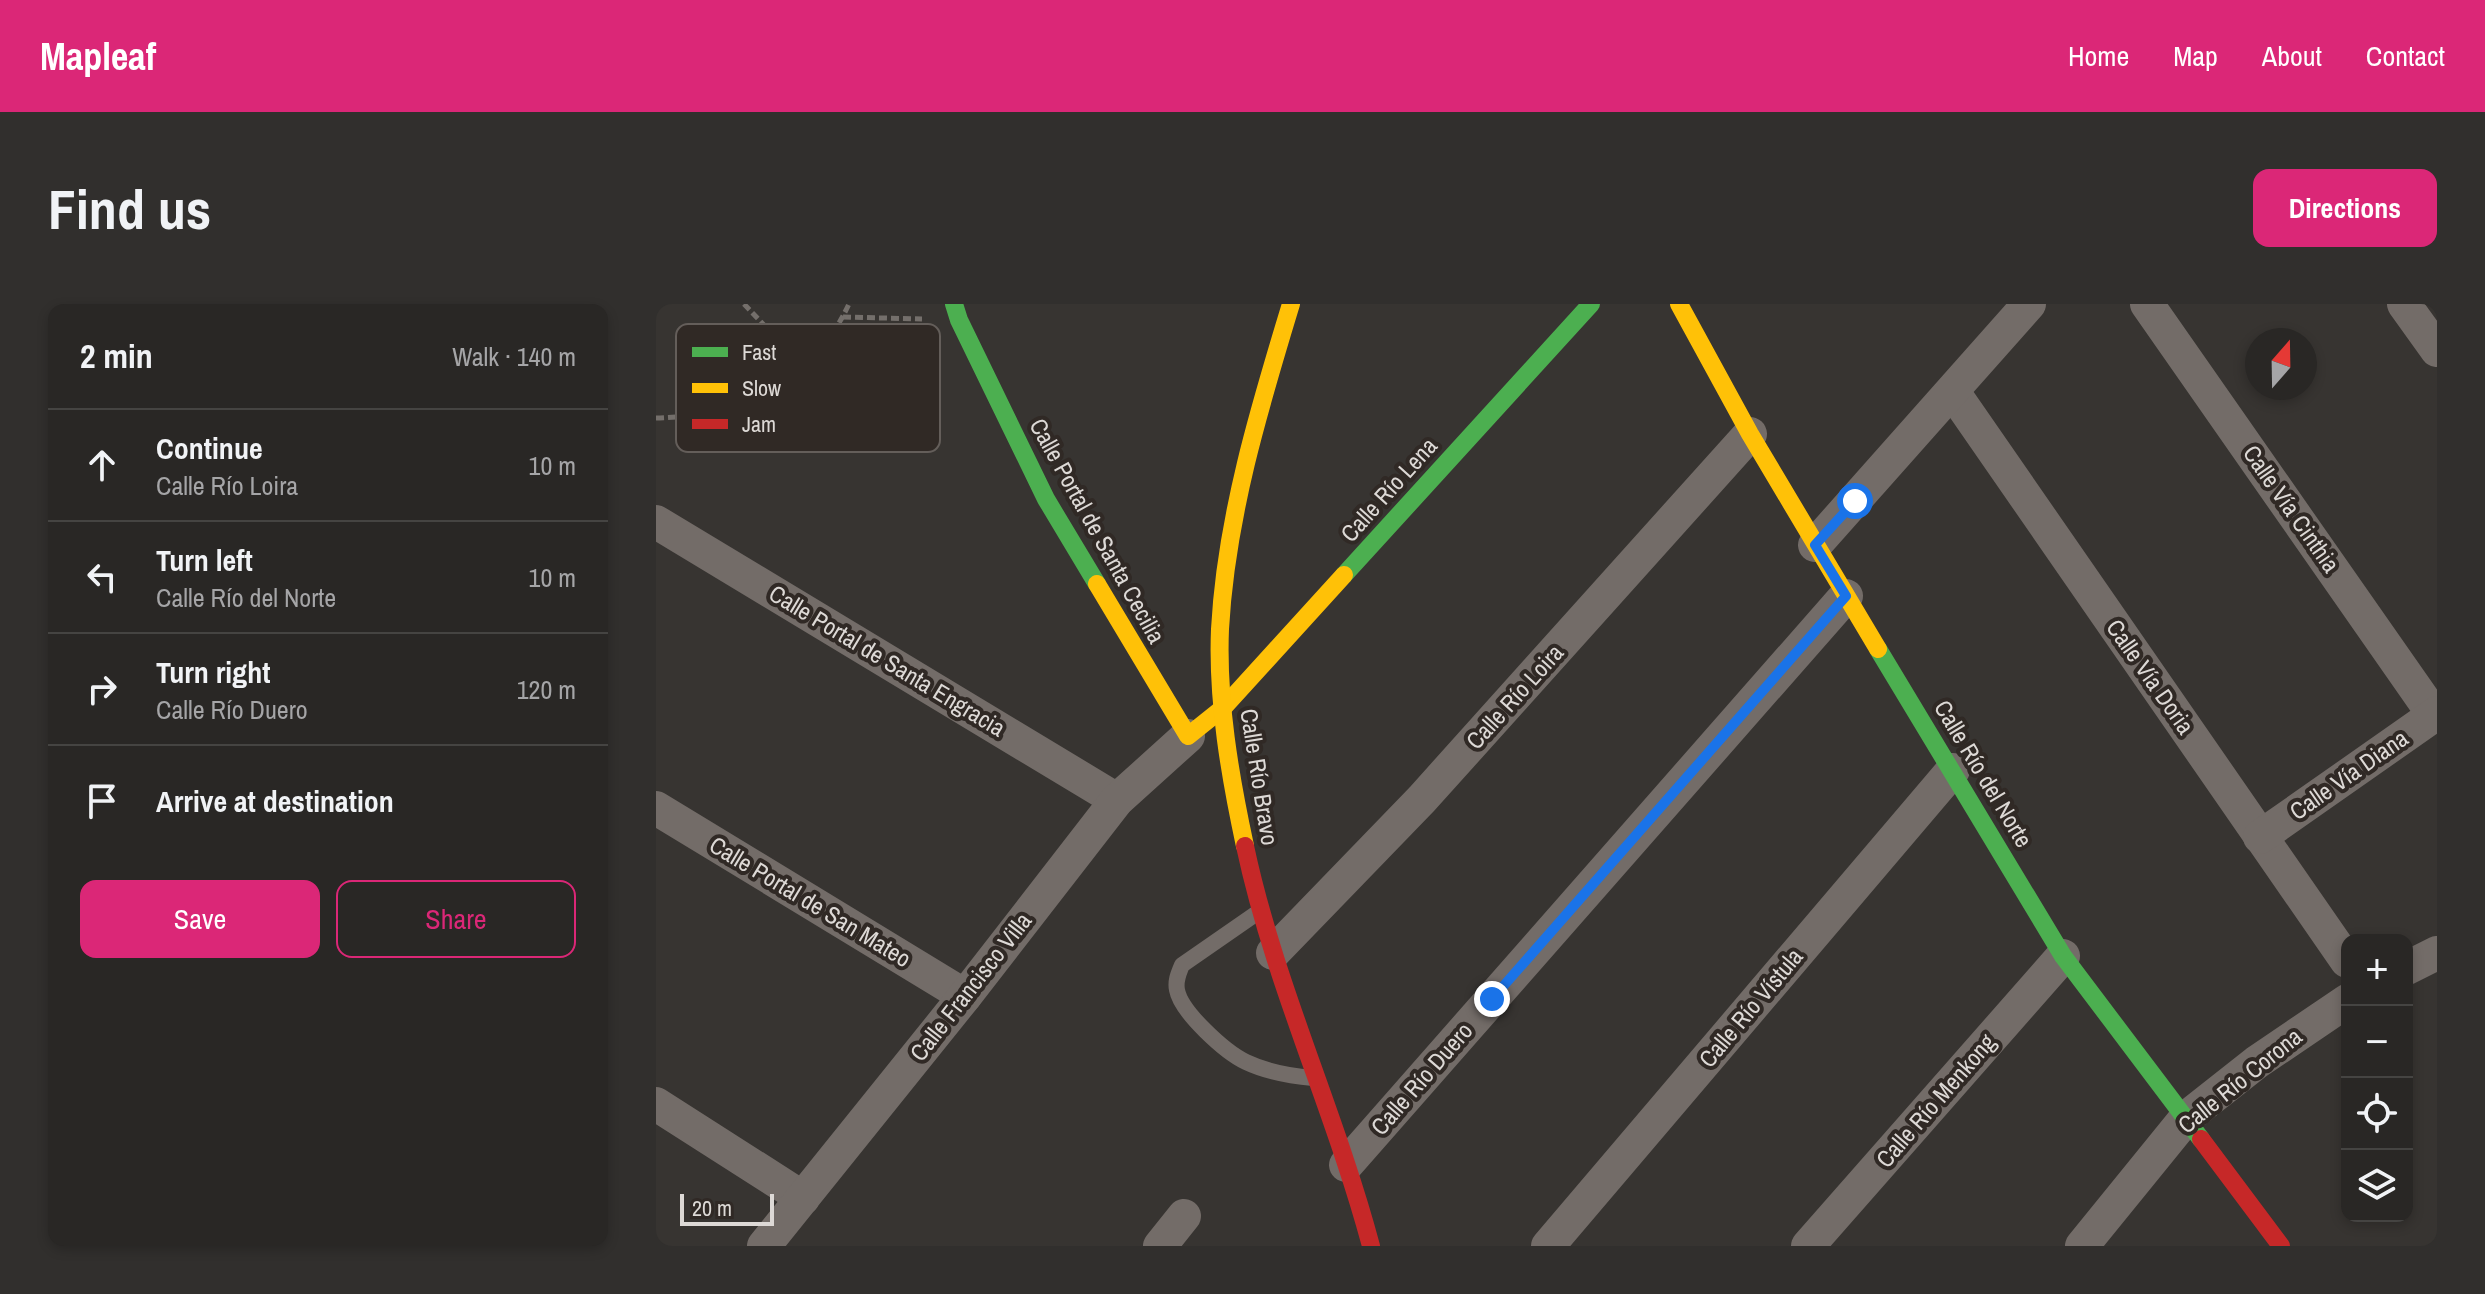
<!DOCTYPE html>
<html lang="en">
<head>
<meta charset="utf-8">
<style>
	body { margin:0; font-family:"Archivo Narrow",sans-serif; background:#312f2d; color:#f1f3f6 }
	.controls { position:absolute; right:24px; bottom:24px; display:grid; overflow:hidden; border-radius:16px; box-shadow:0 4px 12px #0003 }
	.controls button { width:72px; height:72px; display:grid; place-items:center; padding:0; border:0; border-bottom:2px solid #454442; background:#292725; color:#f1f3f6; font:40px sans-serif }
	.compass { position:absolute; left:1589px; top:24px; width:72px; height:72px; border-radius:50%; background:#292725; box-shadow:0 4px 12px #0003; rotate:20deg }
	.scale { position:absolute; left:24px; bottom:20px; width:94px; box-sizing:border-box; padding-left:8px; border:4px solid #ddd9d6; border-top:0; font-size:22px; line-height:28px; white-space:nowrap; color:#ddd9d6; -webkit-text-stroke:6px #302925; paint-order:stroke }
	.stop { position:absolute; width:24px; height:24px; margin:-18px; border:6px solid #1a73e8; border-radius:50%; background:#fff }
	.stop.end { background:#1a73e8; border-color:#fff; box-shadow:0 2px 8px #0008 }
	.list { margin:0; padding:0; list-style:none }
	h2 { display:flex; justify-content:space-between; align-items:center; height:104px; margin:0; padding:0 32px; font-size:34px }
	h2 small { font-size:26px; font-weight:400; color:#a5a5a7 }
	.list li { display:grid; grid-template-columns:52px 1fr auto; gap:24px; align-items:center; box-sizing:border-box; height:112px; padding:0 32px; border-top:2px solid #454442 }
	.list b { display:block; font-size:30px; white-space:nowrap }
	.list p { margin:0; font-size:26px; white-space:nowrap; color:#a5a5a7 }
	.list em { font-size:26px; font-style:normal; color:#a5a5a7 }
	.actions { display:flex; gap:16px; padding:24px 32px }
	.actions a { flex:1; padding:18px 0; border:2px solid #db2777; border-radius:16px; text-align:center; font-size:28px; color:#db2777 }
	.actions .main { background:#db2777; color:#fff }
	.icon { flex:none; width:44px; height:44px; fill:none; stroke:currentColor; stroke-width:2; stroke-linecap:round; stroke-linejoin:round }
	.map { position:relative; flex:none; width:1781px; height:942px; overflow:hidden; border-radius:16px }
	header { display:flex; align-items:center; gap:48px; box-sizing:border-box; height:112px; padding:0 40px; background:#db2777; color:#fff }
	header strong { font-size:38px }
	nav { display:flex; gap:44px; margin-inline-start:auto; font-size:28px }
	.intro { display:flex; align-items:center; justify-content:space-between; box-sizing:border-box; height:192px; padding:0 48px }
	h1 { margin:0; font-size:56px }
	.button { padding:20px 36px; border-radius:16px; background:#db2777; color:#fff; font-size:28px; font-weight:700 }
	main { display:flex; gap:48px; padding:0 48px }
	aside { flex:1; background:#292725; border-radius:16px; box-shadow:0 4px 12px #0003 }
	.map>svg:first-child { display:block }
</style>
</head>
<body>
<header>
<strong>Mapleaf</strong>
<nav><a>Home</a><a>Map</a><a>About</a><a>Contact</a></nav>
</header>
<div class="intro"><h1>Find us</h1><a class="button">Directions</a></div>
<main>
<aside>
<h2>2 min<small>Walk · 140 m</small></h2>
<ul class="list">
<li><svg class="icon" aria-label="ahead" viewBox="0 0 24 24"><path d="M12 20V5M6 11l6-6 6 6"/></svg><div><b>Continue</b><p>Calle Río Loira</p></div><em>10 m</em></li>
<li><svg class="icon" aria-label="left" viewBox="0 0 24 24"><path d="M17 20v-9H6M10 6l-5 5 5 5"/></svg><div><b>Turn left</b><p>Calle Río del Norte</p></div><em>10 m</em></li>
<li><svg class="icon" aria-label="right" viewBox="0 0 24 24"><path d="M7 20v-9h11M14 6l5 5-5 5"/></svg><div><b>Turn right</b><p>Calle Río Duero</p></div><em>120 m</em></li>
<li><svg class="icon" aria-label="arrive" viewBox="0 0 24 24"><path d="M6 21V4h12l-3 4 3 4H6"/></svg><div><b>Arrive at destination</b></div></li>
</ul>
<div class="actions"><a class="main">Save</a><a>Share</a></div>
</aside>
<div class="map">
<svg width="1781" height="942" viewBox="0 0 1781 942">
	<rect width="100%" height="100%" fill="#373431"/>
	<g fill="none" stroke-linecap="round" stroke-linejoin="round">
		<g stroke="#746f6b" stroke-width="5" stroke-dasharray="8 4" stroke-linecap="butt">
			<polyline points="88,0 147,62"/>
			<polyline points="187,13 266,15"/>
			<path d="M0 114C83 112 156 79 193 0"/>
		</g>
		<path stroke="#736c68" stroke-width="16" d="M601 609 526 661C523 669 519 676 521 686 525 708 569 748 590 758 611 768 634 772 657 774"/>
		<g stroke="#736c68" stroke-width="34">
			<polyline points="1491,0 1778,411"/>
			<polyline points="1748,0 1781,46"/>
			<polyline points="1297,88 1691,657"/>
			<polyline points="0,218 461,496"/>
			<polyline points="1159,241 1373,0"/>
			<polyline points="0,504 309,692"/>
			<polyline points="1604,533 1781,409"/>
			<polyline points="617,649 766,495 1094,130"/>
			<polyline points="1751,664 1781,649"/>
			<polyline points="0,800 147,894"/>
			<polyline points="690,861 1190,292"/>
			<polyline points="108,942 309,692 461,496 532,432"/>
			<polyline points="504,942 528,912"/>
			<polyline points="892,942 1297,466"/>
			<polyline points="1152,942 1407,652"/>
			<polyline points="1426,942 1530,814 1601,758 1691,697"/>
		</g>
		<g stroke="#4caf50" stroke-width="18">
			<polyline points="298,0 303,16 390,195 441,280"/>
			<polyline points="688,271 935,0"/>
			<polyline points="1222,345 1407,652 1545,835"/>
		</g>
		<g stroke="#ffc107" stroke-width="18">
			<polyline points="1023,0 1094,130 1222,345"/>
			<polyline points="441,280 532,432 567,404 688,271"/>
			<path d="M589 542C574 472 561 397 564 325 570 214 603 105 635 0"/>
		</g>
		<g stroke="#c62828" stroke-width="18">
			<path d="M589 542C618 679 679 807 715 942"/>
			<polyline points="1545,835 1625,942"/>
		</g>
	</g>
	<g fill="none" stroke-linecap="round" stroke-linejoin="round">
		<polyline stroke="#1a73e8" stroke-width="10" points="836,695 1190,292 1159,241 1199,197"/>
	</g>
	<g text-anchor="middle" stroke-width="8" stroke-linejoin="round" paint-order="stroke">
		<g font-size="24" fill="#ddd9d6" stroke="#302925">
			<text transform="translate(733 186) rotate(-48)" y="8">Calle Río Lena</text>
			<text transform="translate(1635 205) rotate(55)" y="8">Calle Vía Cinthia</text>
			<text transform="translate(441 227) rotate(61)" y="8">Calle Portal de Santa Cecilia</text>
			<text transform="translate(231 357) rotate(31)" y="8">Calle Portal de Santa Engracia</text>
			<text transform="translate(1494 373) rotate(55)" y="8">Calle Vía Doria</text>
			<text transform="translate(859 393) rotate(-48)" y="8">Calle Río Loira</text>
			<text transform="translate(1327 470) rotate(59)" y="8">Calle Río del Norte</text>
			<text transform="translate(1693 471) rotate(-35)" y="8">Calle Vía Diana</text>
			<text transform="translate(603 473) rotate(81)" y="8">Calle Río Bravo</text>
			<text transform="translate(154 598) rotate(31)" y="8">Calle Portal de San Mateo</text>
			<text transform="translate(315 683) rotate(-52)" y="8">Calle Francisco Villa</text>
			<text transform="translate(1095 704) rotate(-50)" y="8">Calle Río Vístula</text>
			<text transform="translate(766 775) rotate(-49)" y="8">Calle Río Duero</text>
			<text transform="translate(1584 777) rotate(-39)" y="8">Calle Río Corona</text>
			<text transform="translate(1280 797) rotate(-49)" y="8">Calle Río Menkong</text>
		</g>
	</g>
	<rect x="20" y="20" width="264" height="128" rx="12" fill="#302925" stroke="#645e5a" stroke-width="2"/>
	<rect x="36" y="43" width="36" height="10" fill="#4caf50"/>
	<rect x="36" y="79" width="36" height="10" fill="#ffc107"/>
	<rect x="36" y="115" width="36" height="10" fill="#c62828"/>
	<g font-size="22" fill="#ddd9d6">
		<text x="86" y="56">Fast</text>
		<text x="86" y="92">Slow</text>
		<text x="86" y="128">Jam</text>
	</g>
</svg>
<div class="controls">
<button>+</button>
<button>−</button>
<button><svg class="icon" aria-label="locate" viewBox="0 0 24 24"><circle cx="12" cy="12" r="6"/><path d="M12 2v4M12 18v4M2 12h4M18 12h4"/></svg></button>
<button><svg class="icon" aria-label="layers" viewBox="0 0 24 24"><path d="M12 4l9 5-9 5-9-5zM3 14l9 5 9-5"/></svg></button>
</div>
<svg class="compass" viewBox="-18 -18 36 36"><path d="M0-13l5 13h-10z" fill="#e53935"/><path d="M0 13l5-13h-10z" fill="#a5a5a7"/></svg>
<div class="scale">20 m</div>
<div class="stop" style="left:1199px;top:197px"></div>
<div class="stop end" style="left:836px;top:695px"></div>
</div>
</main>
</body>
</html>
